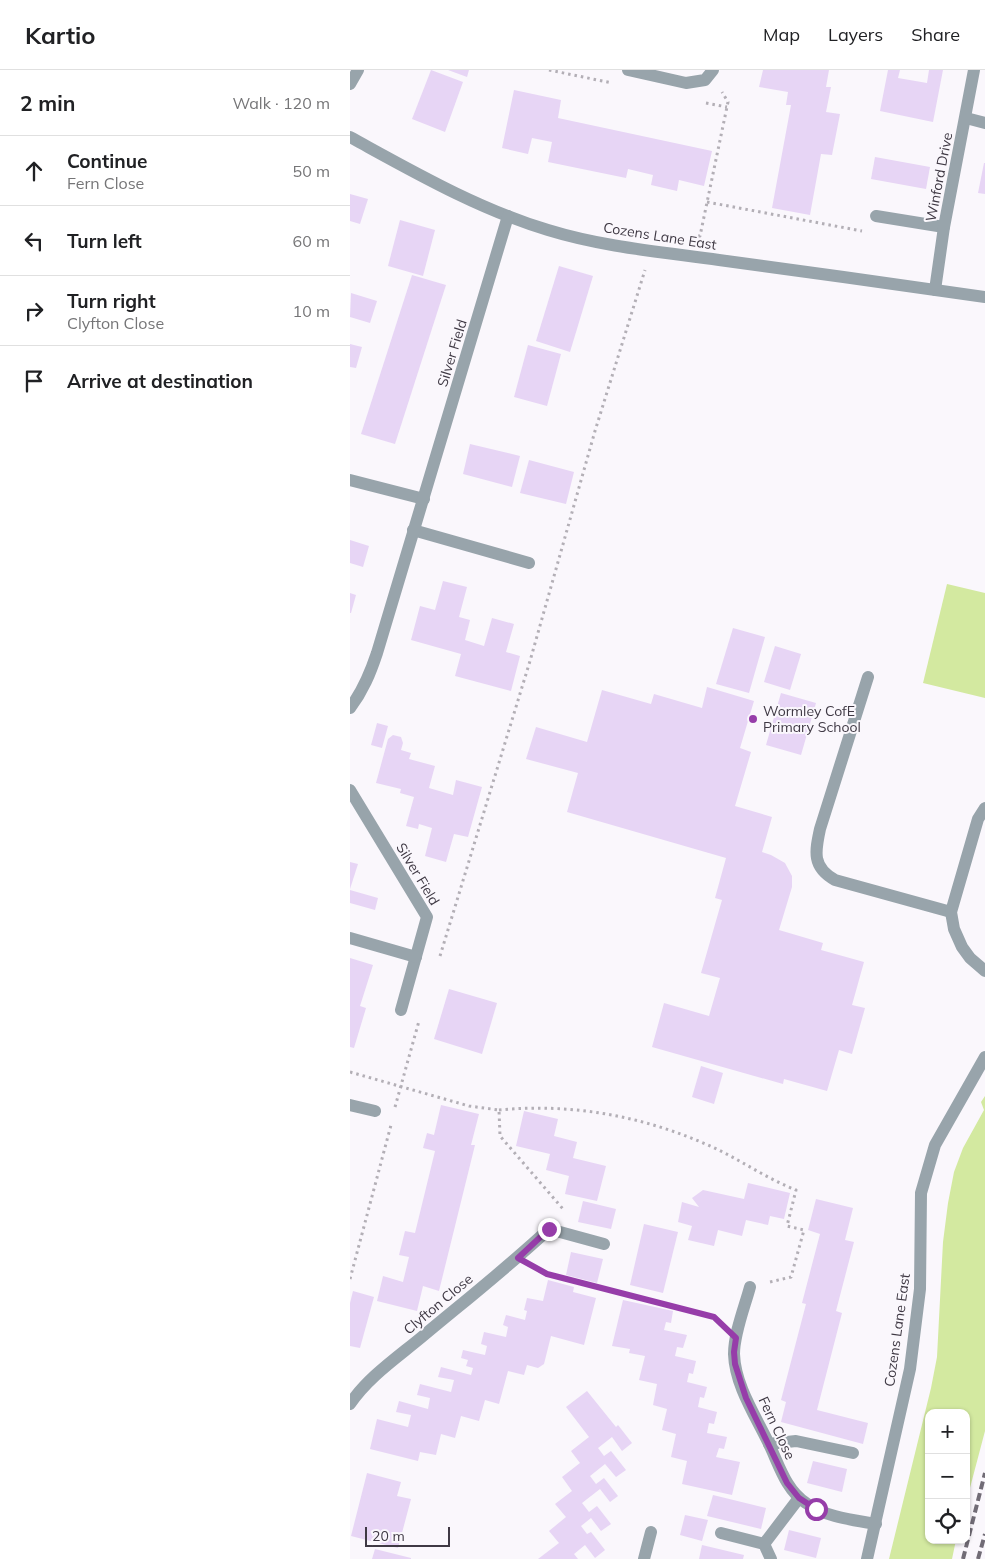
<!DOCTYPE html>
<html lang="en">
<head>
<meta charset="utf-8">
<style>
	body { margin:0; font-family:Mulish,sans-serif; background:#f2f2f2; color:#202124 }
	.controls { position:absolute; right:15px; bottom:15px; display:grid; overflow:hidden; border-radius:10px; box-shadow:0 1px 4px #0004 }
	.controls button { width:45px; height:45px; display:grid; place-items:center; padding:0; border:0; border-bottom:1px solid #e0e0e0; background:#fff; color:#202124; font:25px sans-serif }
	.scale { position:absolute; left:15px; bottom:12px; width:85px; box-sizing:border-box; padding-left:5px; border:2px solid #3f3944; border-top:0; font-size:14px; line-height:18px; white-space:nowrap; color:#3f3944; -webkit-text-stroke:4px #faf7fc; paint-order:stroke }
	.stop { position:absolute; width:15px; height:15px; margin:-11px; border:4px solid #963da9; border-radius:50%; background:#fff }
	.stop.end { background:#963da9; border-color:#fff; box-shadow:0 1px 5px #0008 }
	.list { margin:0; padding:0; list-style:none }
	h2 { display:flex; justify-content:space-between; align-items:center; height:65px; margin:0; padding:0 20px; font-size:21px }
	h2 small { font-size:16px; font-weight:400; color:#757577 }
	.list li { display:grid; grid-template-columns:32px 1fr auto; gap:15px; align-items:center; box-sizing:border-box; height:70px; padding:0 20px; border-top:1px solid #e0e0e0 }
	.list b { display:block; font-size:19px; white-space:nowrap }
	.list p { margin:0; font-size:16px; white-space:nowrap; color:#757577 }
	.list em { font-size:16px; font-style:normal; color:#757577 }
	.icon { flex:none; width:28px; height:28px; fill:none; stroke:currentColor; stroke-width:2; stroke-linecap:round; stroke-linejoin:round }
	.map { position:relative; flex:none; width:635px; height:1489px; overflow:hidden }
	header { display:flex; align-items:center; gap:30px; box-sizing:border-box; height:70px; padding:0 25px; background:#fff; border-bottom:1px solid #e0e0e0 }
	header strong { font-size:24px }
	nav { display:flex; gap:28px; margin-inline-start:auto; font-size:18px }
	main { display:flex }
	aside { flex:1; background:#fff }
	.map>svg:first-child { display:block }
</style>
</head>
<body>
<header>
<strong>Kartio</strong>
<nav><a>Map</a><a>Layers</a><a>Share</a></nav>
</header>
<main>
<aside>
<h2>2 min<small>Walk · 120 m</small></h2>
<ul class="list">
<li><svg class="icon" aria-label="ahead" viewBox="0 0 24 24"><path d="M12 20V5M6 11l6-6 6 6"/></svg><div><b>Continue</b><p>Fern Close</p></div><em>50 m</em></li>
<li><svg class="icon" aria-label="left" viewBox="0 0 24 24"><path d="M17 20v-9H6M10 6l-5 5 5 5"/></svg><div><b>Turn left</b></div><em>60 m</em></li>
<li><svg class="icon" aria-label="right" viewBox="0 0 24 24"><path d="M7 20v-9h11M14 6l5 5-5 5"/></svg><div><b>Turn right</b><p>Clyfton Close</p></div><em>10 m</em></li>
<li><svg class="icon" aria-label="arrive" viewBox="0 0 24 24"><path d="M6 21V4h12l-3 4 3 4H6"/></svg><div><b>Arrive at destination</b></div></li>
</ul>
</aside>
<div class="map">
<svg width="635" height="1489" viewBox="0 0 635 1489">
	<rect width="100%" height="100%" fill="#faf7fc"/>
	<g fill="#d3e9a0">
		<polygon points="597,514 635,523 635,628 573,613"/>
		<polygon points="635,1026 635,1361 616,1433 616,1343 579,1343 579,1470 606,1470 602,1489 539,1489 581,1318 587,1287 593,1172 598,1133 604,1102 613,1078 634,1040 631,1032"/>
	</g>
	<g fill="#e7d5f5">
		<polygon points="81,0 113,12 95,62 62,49"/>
		<polygon points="98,0 119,0 117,7"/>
		<polygon points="413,0 479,0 476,17 481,17 476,42 490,44 482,85 471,84 460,145 422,138 441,35 436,35 438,22 409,17"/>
		<polygon points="538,0 550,0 548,8 577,13 579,0 593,0 583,52 530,41"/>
		<polygon points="164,20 211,30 208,48 362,81 354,116 329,110 327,121 301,115 303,105 278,99 276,108 198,92 202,72 182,68 178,84 152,78"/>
		<polygon points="525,87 580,97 576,119 521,109"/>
		<polygon points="634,93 635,93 635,124 628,123"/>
		<polygon points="0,124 18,129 10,154 0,151"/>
		<polygon points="50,150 85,160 73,206 38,196"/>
		<polygon points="209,196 243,206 220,282 186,271"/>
		<polygon points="62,205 96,215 45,374 11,364"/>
		<polygon points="1,223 27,231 20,253 0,247"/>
		<polygon points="0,274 12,277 6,298 0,297"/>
		<polygon points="178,275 211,284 197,336 164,327"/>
		<polygon points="120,374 170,386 162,417 113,404"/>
		<polygon points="179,390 224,402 216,434 170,423"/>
		<polygon points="0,470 19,476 13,497 0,493"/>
		<polygon points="93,511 117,517 109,547 120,550 115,570 134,576 142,548 164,554 156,582 170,586 161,621 105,606 111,584 61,570 70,536 85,540"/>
		<polygon points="0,523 6,525 1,543 0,543"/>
		<polygon points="383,558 415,567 399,623 366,614"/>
		<polygon points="425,576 451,584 440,620 414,612"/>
		<polygon points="357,617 404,631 390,678 401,682 385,736 422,747 412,782 421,785 435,793 442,806 442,817 429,860 473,873 471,880 514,892 502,935 515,938 502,984 489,980 477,1021 434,1009 433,1014 302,977 314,933 359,946 370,908 351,903 372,830 365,828 376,788 217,742 228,703 176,689 186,657 237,672 252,620 301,634 304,624 352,638"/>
		<polygon points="431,623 466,633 451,685 416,675"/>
		<polygon points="27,653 38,656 32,678 21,675"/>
		<polygon points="43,665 51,667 53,673 51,680 61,683 59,689 85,696 79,718 103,725 106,710 132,717 118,767 104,764 96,792 75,786 82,758 69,754 68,759 56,756 64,727 50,723 51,719 26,713 38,669"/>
		<polygon points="0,792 8,794 0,819"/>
		<polygon points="0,820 28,828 25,840 0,833"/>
		<polygon points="0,888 23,895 10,936 16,938 4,978 0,977"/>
		<polygon points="99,919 147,933 132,984 84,969"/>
		<polygon points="351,996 373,1003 364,1034 342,1027"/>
		<polygon points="91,1035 129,1044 121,1075 125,1075 89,1221 73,1216 67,1241 27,1231 33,1206 53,1212 59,1187 49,1185 55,1161 65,1163 85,1081 73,1078 77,1063 84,1065"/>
		<polygon points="174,1041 208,1049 204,1066 227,1072 223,1088 256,1096 247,1131 215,1124 219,1106 196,1100 200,1084 166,1076"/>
		<polygon points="398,1113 440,1123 434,1149 420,1146 418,1155 396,1150 392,1166 368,1160 364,1176 338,1170 342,1156 328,1152 332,1132 349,1137 342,1128 353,1120 394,1129"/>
		<polygon points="466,1129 503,1138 495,1170 504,1172 486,1241 492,1243 467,1340 518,1353 513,1374 431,1352 436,1332 431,1330 456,1234 452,1233 470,1164 458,1160"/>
		<polygon points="233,1131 266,1139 261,1159 228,1152"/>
		<polygon points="294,1154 328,1162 313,1223 280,1215"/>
		<polygon points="221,1182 253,1189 247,1213 216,1205"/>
		<polygon points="198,1210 224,1217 223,1222 246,1228 234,1275 201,1266 194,1294 188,1298 177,1295 174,1305 158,1301 149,1334 135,1330 129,1351 111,1346 105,1368 91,1364 86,1385 70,1382 68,1391 20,1379 27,1349 58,1357 61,1345 46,1342 49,1331 78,1339 80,1328 67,1325 70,1314 101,1322 104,1310 88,1307 91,1297 121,1305 123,1298 116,1296 118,1290 111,1288 113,1280 135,1285 137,1276 131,1274 134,1262 156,1267 158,1257 153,1255 156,1245 175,1250 177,1241 174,1240 177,1228 193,1231"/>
		<polygon points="3,1221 24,1227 10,1278 0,1276 0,1233"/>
		<polygon points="273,1230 323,1241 321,1253 316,1252 314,1260 337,1265 333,1278 327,1277 325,1286 346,1291 343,1304 339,1303 337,1312 357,1317 354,1328 350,1327 348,1337 367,1342 364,1354 359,1353 357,1363 377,1367 374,1379 369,1378 366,1387 390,1392 382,1425 332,1414 337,1391 321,1387 326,1364 312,1360 317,1339 303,1335 307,1314 289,1310 295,1286 279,1283 280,1279 262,1276"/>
		<polygon points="237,1321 266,1357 268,1355 282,1373 272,1381 262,1367 248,1378 254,1386 261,1381 276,1400 266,1407 255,1394 240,1406 246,1414 254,1408 268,1426 260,1432 250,1419 232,1433 239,1442 247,1436 261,1454 251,1461 241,1448 231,1456 237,1464 241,1462 255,1480 245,1488 235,1475 224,1484 228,1489 188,1489 209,1473 199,1461 216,1447 205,1434 222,1421 212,1407 230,1393 221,1381 239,1367 216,1337"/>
		<polygon points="463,1391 497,1399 492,1422 457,1413"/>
		<polygon points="17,1403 51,1412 47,1426 61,1429 48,1478 1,1466"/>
		<polygon points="363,1425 416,1438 411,1459 357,1446"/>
		<polygon points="335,1445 358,1450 352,1471 330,1465"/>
		<polygon points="439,1460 471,1468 466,1488 434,1480"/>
		<polygon points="352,1475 394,1485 393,1489 349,1489"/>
		<polygon points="25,1479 61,1488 61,1489 22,1489"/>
	</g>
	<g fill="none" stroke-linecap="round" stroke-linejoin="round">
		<g stroke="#b3afb6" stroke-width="3" stroke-dasharray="2.5 4" stroke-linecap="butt">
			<polyline points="199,0 262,13"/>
			<polyline points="356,33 377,37"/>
			<polyline points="357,132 512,161"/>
			<polyline points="348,166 350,166 378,32 372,22"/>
			<polyline points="90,886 180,591 245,361 295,200"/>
			<polyline points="0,1002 119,1036 149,1040 150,1066 213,1139 212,1141"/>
			<polyline points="45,1037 69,951"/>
			<path d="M149 1040C222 1033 292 1046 358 1075 388 1088 415 1108 446 1120L437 1156 454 1160 441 1207 420 1212"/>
			<polyline points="185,1197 197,1204 363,1247 369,1252"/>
			<polyline points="0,1209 41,1055"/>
		</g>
		<g stroke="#98a4ab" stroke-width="12">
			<polyline points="278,0 336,13 355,10 363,0"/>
			<polyline points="0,14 8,0"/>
			<polyline points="616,48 635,53"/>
			<path d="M0 67C64 102 128 139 198 160 253 177 312 182 369 190 458 202 546 214 635 227"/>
			<polyline points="526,146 594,157"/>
			<polyline points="585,220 594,157 624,0"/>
			<polyline points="0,410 74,429"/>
			<polyline points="63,460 179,493"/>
			<path d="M518 607 470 759C465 782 462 797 485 810L601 842"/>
			<path d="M0 638C13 621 20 604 27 583L158 146"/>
			<polyline points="0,720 77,847 51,940"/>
			<polyline points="635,738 628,749 601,842 604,859 612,877 620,888 635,901"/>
			<polyline points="0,868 66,887"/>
			<polyline points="0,1035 25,1041"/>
			<path d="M400 1217C395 1236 384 1263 384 1284 385 1315 405 1345 418 1372 429 1394 435 1419 456 1433 475 1447 503 1450 526 1454"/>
			<path d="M0 1334C18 1307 48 1287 73 1266 115 1231 158 1197 199 1159L254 1174"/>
			<polyline points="419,1374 446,1371 503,1383"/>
			<polyline points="371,1463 414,1474 421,1489"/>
			<polyline points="414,1474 449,1428"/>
			<polyline points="294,1489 301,1462"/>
			<polyline points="517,1489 560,1299 570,1219 571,1123 585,1075 635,987"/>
		</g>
		<g stroke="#716c76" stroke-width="4" stroke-dasharray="8 4" stroke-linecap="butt">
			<polyline points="613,1489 635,1403"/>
			<polyline points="628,1489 635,1464"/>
		</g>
	</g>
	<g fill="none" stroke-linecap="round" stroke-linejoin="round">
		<polyline stroke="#963da9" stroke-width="6" points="199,1159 168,1188 197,1204 364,1247 386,1268 384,1282 385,1294 396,1328 437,1413 449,1428 466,1439"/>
	</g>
	<circle fill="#963da9" stroke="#faf7fc" stroke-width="2" cx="403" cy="649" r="5"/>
	<g text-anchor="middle" stroke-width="4" stroke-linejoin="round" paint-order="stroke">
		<g font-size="14" fill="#3f3944" stroke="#faf7fc">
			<text transform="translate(589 107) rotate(-79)" y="5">Winford Drive</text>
			<text transform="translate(310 166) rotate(9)" y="5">Cozens Lane East</text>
			<text transform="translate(102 283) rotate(-73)" y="5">Silver Field</text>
			<text transform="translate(68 804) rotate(59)" y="5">Silver Field</text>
			<text transform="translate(88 1234) rotate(-40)" y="5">Clyfton Close</text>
			<text transform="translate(547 1260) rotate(-82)" y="5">Cozens Lane East</text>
			<text transform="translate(427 1358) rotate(65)" y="5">Fern Close</text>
		</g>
		<g font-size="14" fill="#3f3944" stroke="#faf7fc" text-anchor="start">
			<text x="413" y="646">Wormley CofE<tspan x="413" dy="16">Primary School</tspan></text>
		</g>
	</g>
</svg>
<div class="controls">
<button>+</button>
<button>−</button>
<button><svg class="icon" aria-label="locate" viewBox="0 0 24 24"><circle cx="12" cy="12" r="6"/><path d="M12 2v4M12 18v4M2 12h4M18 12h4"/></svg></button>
</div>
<div class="scale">20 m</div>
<div class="stop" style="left:466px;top:1439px"></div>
<div class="stop end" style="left:199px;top:1159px"></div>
</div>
</main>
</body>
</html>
